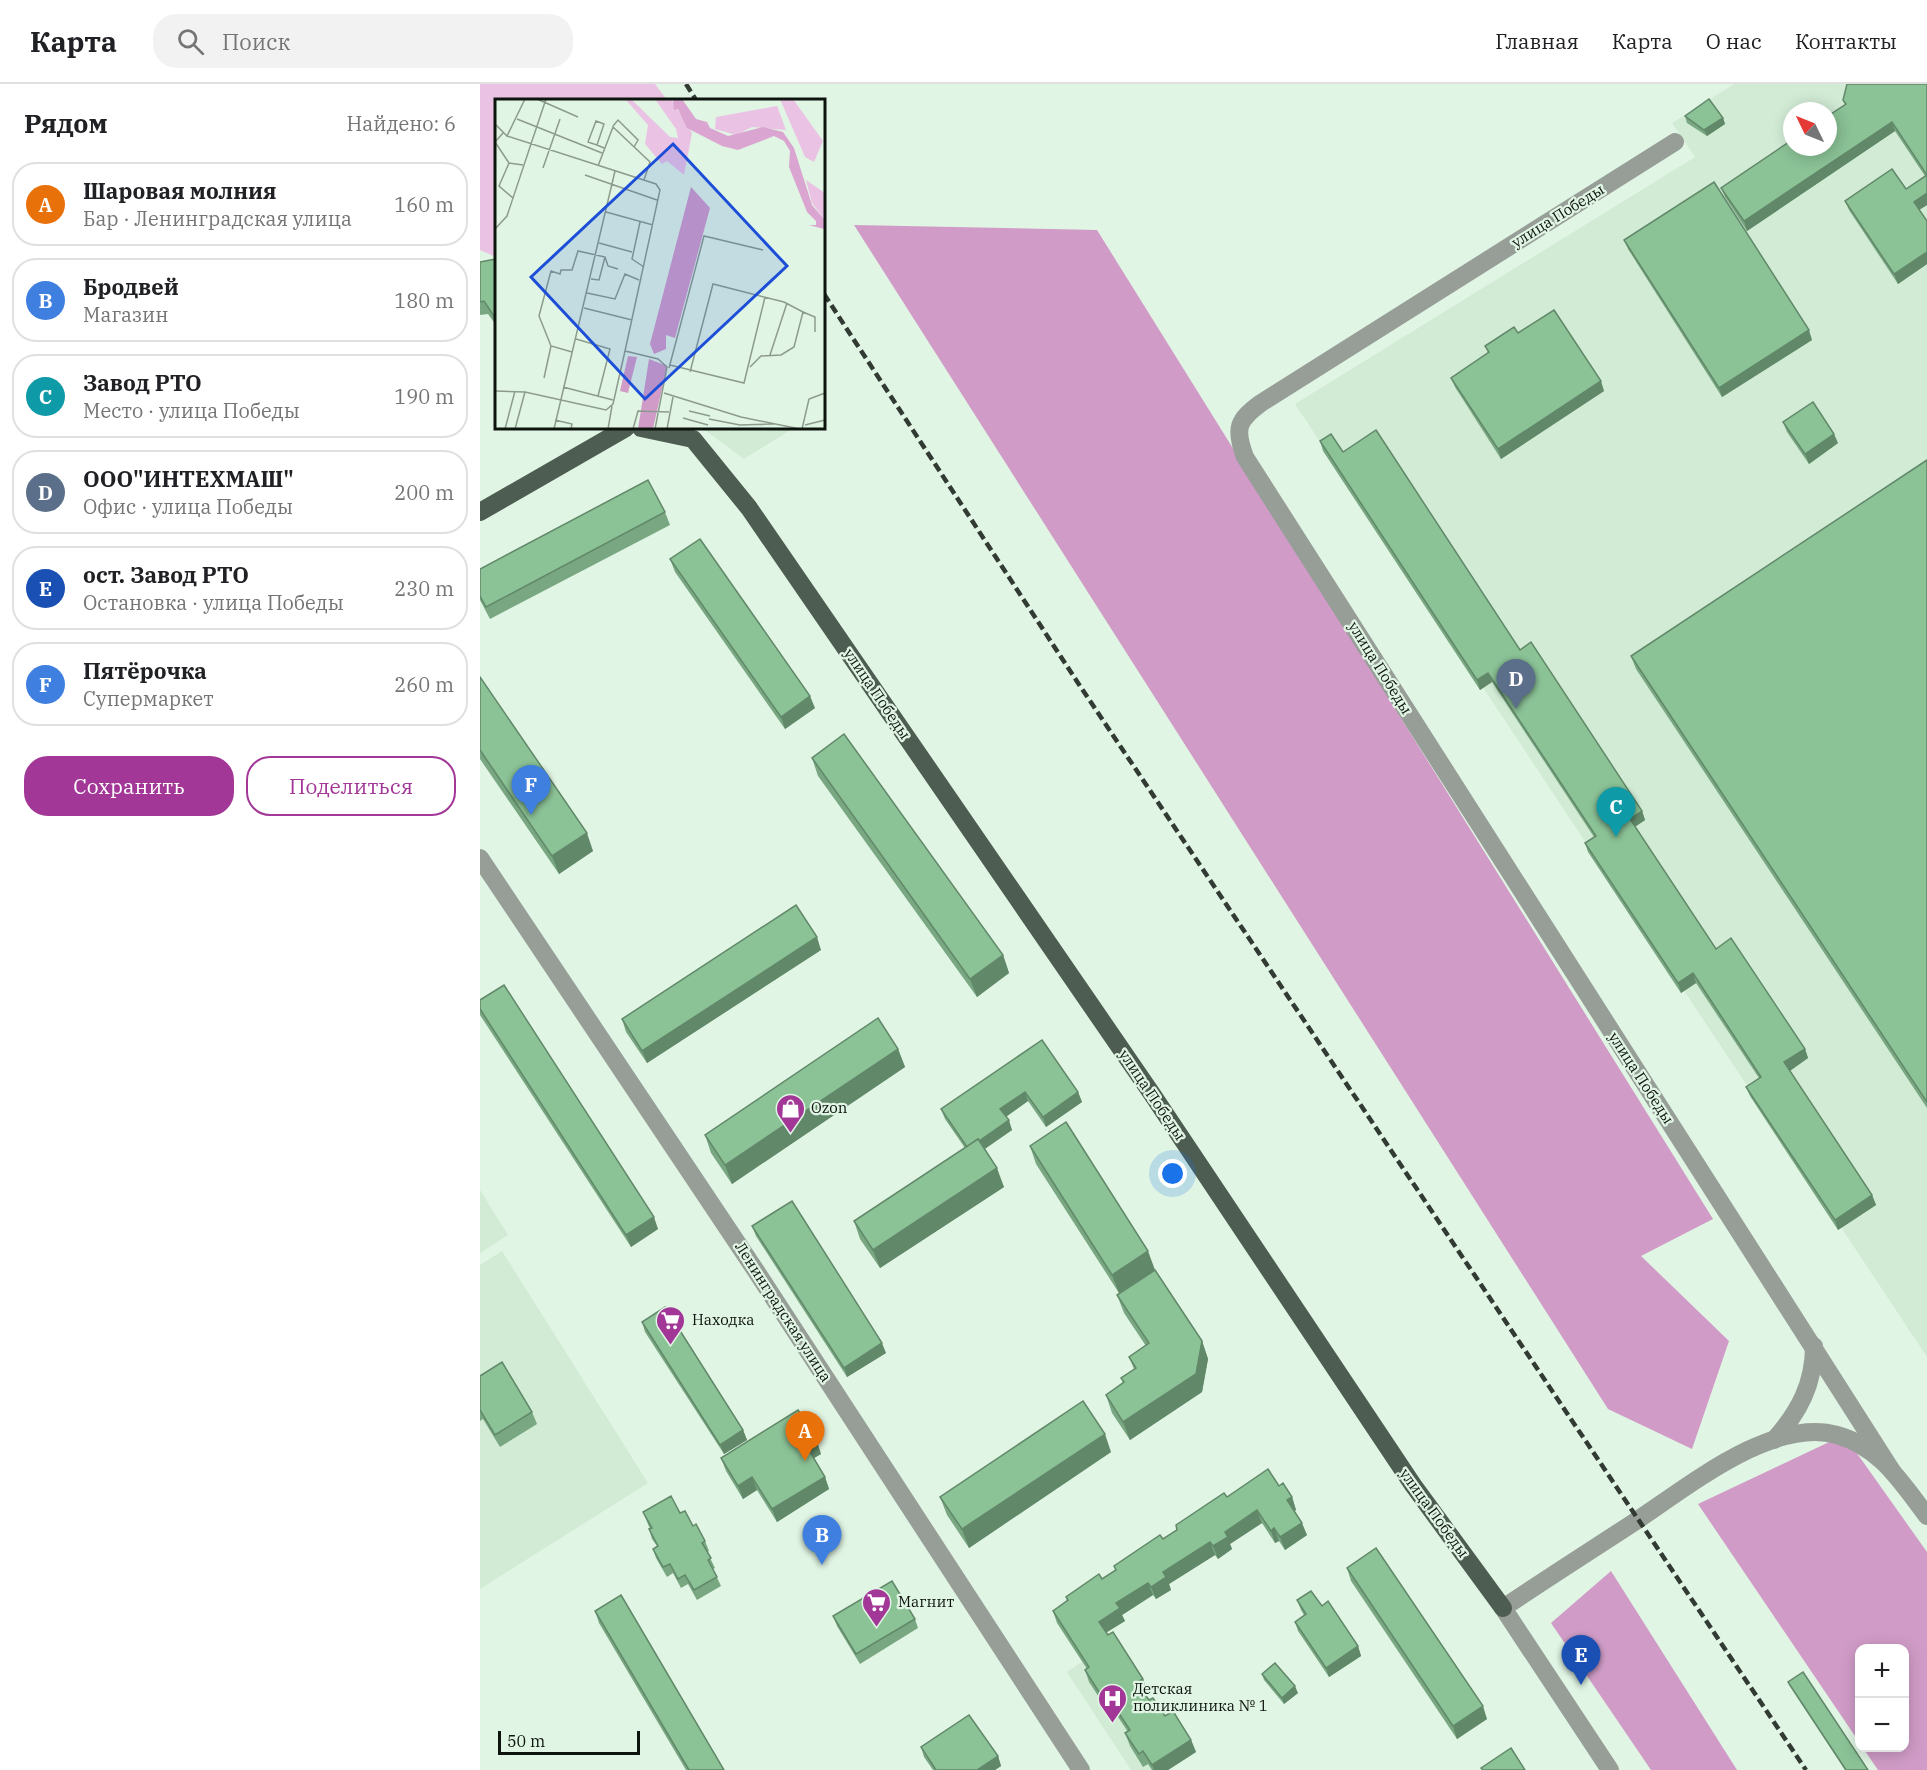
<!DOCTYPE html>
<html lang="ru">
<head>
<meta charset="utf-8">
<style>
	body { margin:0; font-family:"IBM Plex Serif",serif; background:#f2f2f2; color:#202124 }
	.controls { position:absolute; right:18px; bottom:18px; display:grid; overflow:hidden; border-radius:12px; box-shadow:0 3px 15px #0003 }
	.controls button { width:54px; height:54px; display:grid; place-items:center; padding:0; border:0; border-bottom:2px solid #e0e0e0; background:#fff; color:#202124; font:30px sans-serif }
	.compass { position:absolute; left:1303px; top:18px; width:54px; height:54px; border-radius:50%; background:#fff; box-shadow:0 3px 15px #0003; rotate:313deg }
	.scale { position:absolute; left:18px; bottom:15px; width:142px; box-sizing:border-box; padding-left:6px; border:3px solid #0d140e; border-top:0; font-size:16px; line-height:21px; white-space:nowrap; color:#0d140e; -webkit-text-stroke:4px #e1f5e4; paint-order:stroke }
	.you { position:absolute; left:693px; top:1090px; width:21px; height:21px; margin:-15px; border:4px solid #fff; border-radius:50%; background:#1a73e8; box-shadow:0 0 0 9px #1a73e833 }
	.badge { display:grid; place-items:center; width:39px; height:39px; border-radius:50%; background:#a23797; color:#fff; font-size:20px; font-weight:700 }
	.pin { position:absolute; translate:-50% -50px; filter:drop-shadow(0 2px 3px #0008) }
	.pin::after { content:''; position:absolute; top:32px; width:21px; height:18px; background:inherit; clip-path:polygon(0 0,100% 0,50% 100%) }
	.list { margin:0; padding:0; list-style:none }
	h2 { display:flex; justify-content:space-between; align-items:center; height:78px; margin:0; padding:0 24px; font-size:26px }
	h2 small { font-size:20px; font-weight:400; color:#757577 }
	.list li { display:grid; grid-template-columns:39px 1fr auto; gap:18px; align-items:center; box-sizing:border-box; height:84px; margin:0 12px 12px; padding:0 12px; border:2px solid #e0e0e0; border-radius:24px }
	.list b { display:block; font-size:22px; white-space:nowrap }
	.list p { margin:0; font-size:20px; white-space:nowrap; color:#757577 }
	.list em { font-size:20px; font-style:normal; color:#757577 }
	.actions { display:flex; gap:12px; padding:18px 24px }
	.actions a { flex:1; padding:14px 0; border:2px solid #a23797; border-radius:24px; text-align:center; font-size:21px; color:#a23797 }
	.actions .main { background:#a23797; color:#fff }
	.icon { flex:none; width:33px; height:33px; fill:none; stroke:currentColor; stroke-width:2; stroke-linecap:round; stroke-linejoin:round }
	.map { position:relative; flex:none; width:1447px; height:1686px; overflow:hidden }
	header { display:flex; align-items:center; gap:36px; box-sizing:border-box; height:84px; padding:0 30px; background:#fff; border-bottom:2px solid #e0e0e0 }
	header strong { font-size:28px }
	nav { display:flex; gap:33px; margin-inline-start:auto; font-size:21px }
	.search { width:420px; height:54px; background:#f2f2f2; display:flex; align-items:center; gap:15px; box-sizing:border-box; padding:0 21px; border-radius:24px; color:#757577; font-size:22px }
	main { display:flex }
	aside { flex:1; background:#fff }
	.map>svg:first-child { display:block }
</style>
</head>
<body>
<header>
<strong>Карта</strong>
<div class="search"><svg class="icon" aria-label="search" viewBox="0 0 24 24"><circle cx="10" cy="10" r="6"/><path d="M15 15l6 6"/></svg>Поиск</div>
<nav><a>Главная</a><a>Карта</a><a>О нас</a><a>Контакты</a></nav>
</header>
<main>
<aside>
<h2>Рядом<small>Найдено: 6</small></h2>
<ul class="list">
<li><span class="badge" style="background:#e8710a">A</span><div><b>Шаровая молния</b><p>Бар · Ленинградская улица</p></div><em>160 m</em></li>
<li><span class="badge" style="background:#3f7fe0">B</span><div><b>Бродвей</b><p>Магазин</p></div><em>180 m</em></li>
<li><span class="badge" style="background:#0f9aa8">C</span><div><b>Завод РТО</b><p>Место · улица Победы</p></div><em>190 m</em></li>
<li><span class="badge" style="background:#5c6f8a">D</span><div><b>ООО&quot;ИНТЕХМАШ&quot;</b><p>Офис · улица Победы</p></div><em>200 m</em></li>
<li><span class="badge" style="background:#1a4fb4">E</span><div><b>ост. Завод РТО</b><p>Остановка · улица Победы</p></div><em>230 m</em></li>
<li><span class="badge" style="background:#3f7fe0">F</span><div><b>Пятёрочка</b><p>Супермаркет</p></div><em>260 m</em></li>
</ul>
<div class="actions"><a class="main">Сохранить</a><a>Поделиться</a></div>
</aside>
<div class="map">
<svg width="1447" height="1686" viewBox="0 0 1447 1686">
	<rect width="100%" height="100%" fill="#e1f5e4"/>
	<g fill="#d1ebd5" fill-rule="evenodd">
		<path d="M1254 0H1447V1273L815 320 1215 73 1192 39ZM1312 27H1348V63H1312Z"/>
		<polygon points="222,344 314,344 264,375"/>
		<polygon points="0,1106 28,1151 0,1169"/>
		<polygon points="22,1167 168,1399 0,1505 0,1181"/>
		<polygon points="602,1578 614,1596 610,1599 623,1620 628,1618 655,1659 650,1662 663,1682 668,1680 672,1686 651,1686 587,1588"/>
	</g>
	<polygon fill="#eac2e3" points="0,0 175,0 187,16 16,16 16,173 0,166"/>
	<g fill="#d09cc7">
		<polygon points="374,141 617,146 1233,1135 1161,1172 1249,1257 1212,1365 1128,1325"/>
		<polygon points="1364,1351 1447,1468 1447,1686 1398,1686 1383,1664 1424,1664 1424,1564 1380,1564 1379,1658 1218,1420"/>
		<polygon points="1131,1487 1257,1686 1171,1686 1071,1539"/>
	</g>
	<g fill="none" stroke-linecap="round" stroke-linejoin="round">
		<g stroke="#969e97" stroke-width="18">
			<path d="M1195 58 781 319C758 336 754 344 765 373L1412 1387"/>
			<polyline points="0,774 276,1187 601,1686"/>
			<path d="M1294 1356C1319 1328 1334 1300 1334 1262"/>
			<path d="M1130 1686 1023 1524C1066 1495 1110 1467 1153 1439 1205 1405 1293 1332 1357 1351 1400 1363 1421 1398 1447 1432"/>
		</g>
		<g stroke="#4e5d51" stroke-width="18">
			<polyline points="161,344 213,355 269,424 672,1010 933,1401 1023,1524"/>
			<polyline points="0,428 146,344"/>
		</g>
		<g stroke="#313a33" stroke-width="4.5" stroke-dasharray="9 4.5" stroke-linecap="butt">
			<polyline points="206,0 216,16"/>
			<polyline points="344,210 598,599 1326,1686"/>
		</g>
	</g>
	<g fill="#78a781">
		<polygon points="1447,0 1447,121 1439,126 1447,137 1447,180 1418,200 1369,126 1365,117 1426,105 1445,92 1415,47 1267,147 1245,113 1241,104 1365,21 1363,16"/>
		<polygon points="1205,32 1243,34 1245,40 1227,52 1207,39"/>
		<polygon points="1144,156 1332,256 1242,313 1148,165"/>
		<polygon points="16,175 16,241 8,230 0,231 0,178"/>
		<polygon points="1038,249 1124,307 1021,375 975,303 971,294 1008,269 1005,262"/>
		<polygon points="1303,338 1358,359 1329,380 1307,348"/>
		<polygon points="840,357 863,368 1040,566 1162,727 1165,736 1155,743 1236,865 1325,965 1328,974 1310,987 1392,1111 1396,1121 1358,1146 1270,1012 1266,1003 1279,994 1216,899 1201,909 1108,768 1105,759 1114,753 1012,598 1000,606 843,367"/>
		<polygon points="1447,376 1447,1024 1156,585 1151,572"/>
		<polygon points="185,428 190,441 10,535 0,516 0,485"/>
		<polygon points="190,475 335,624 305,645 195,488"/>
		<polygon points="0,593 113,767 79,790 0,675"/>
		<polygon points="332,674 523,871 529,889 497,913 338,692"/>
		<polygon points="341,866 167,979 146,948 142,935"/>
		<polygon points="0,916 178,1145 151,1163 0,931"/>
		<polygon points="562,956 598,1008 602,1018 566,1043 548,1017 526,1033 532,1046 504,1065 524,1103 400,1184 380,1155 374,1137 485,1064 465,1035 461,1025"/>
		<polygon points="418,965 425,983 252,1100 231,1069 225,1051"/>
		<polygon points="550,1062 675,1186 639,1209 556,1080"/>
		<polygon points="272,1142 406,1269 367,1293 276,1152"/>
		<polygon points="637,1211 722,1257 728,1275 722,1308 650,1356 632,1329 626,1311 643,1299 641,1294 654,1285 649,1273 666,1262 644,1229"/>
		<polygon points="162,1238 263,1346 267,1356 244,1370 165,1248"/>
		<polygon points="0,1292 52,1328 57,1340 20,1363 3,1335 0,1337"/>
		<polygon points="631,1368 489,1464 467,1431 460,1413"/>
		<polygon points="341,1370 333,1374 345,1393 349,1405 297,1438 277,1406 263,1415 246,1387 241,1374"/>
		<polygon points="799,1402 812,1413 816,1426 814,1427 827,1451 805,1466 799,1457 795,1459 782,1439 750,1460 752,1465 738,1475 735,1471 689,1500 691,1506 676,1515 673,1511 642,1531 645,1537 626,1549 663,1595 667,1607 664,1609 669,1616 711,1656 716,1668 688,1686 672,1686 668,1680 663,1683 650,1662 645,1649 648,1648 628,1618 624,1621 609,1598 605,1586 607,1585 577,1539 573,1527 587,1517 586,1513 622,1495 636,1486 634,1482 683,1455 747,1413"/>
		<polygon points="163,1428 200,1429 225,1457 229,1467 227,1468 235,1484 233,1485 241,1502 217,1516 208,1500 201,1504 193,1489 187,1493 176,1474 173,1465 177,1462 172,1455 169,1445 170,1445"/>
		<polygon points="867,1484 1007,1635 977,1655 871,1497"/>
		<polygon points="817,1516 842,1522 878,1562 881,1572 849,1593 818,1547 815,1538 824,1531 821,1526"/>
		<polygon points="115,1527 244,1686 206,1686 119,1539"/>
		<polygon points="353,1532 435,1535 438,1544 380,1580 357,1542"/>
		<polygon points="782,1590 818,1609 804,1620 784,1596"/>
		<polygon points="1308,1598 1388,1686 1365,1686 1309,1601"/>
		<polygon points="441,1663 518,1672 521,1682 515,1686 453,1686 444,1673"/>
	</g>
	<g fill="#618869">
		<polygon points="1243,34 1245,40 1227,52 1224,46"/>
		<polygon points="1412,38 1415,47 1267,147 1264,137"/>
		<polygon points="1447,109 1447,121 1437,127 1434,118"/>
		<polygon points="1447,168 1447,180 1418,200 1414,190"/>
		<polygon points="1329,246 1332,256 1242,313 1239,304"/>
		<polygon points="1121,297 1124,307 1021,375 1018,365"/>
		<polygon points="1354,350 1358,359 1329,380 1325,370"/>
		<polygon points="1008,589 1012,598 1000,606 997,596"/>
		<polygon points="330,612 335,624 305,645 301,633"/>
		<polygon points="1162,727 1165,736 1153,744 1150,735"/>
		<polygon points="107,749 113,767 79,790 72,772"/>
		<polygon points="337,853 341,866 167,979 162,967"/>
		<polygon points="523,871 529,889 497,913 490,895"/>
		<polygon points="1213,889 1216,899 1201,909 1198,899"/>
		<polygon points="418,965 425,983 252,1100 245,1081"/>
		<polygon points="1325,965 1328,974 1308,988 1304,978"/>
		<polygon points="545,1008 548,1017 524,1034 520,1025"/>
		<polygon points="598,1008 602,1018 566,1043 563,1033"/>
		<polygon points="529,1036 532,1046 492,1074 488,1064"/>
		<polygon points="517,1084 524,1103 400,1184 393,1166"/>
		<polygon points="1392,1111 1396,1121 1358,1146 1355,1136"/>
		<polygon points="174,1133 178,1145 151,1163 146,1151"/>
		<polygon points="668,1167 675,1186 639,1209 632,1191"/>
		<polygon points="722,1257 728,1275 722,1308 650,1356 643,1338"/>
		<polygon points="402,1259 406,1269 367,1293 364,1284"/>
		<polygon points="263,1346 267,1356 244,1370 240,1361"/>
		<polygon points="625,1350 631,1368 489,1464 482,1445"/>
		<polygon points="337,1357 341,1370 331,1376 327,1363"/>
		<polygon points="272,1393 277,1406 263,1415 258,1402"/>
		<polygon points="345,1393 349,1405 297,1438 292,1425"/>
		<polygon points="812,1413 816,1426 812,1429 807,1416"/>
		<polygon points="777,1426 782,1439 750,1460 752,1465 738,1475 733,1462 745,1448"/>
		<polygon points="822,1439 827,1451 805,1466 800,1453"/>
		<polygon points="794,1444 799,1457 795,1459 791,1447"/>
		<polygon points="730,1458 735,1471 689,1500 691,1506 676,1515 671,1503 683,1488"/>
		<polygon points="668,1499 673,1511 642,1531 645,1537 623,1550 619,1538 636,1519"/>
		<polygon points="878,1562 881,1572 849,1593 846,1584"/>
		<polygon points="663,1595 667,1607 662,1611 657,1598"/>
		<polygon points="815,1602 818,1609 804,1620 802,1614"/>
		<polygon points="623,1605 628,1618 624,1621 619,1608"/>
		<polygon points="1003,1622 1007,1635 977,1655 973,1642"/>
		<polygon points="711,1656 716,1668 688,1686 674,1686 672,1681"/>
		<polygon points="518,1672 521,1682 515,1686 497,1686"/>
	</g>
	<g fill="#8bc296" stroke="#618869" stroke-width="1.5">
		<polygon points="1367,0 1447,0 1447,91 1412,38 1264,137 1241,104 1312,56 1312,63 1348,63 1348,32 1366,20 1363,16"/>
		<polygon points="1229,15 1243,34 1224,46 1205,32"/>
		<polygon points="1412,85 1426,105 1447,91 1447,109 1434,118 1447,137 1447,168 1414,190 1365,117"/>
		<polygon points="1234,98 1329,246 1239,304 1144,156"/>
		<polygon points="16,175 16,235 4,217 0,218 0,178"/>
		<polygon points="1074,226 1121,297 1018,365 971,294 1009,268 1005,262 1034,243 1038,249"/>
		<polygon points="1333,318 1354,350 1325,370 1303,338"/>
		<polygon points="896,346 1040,566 1051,558 1162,727 1150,735 1236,865 1251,854 1325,965 1304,978 1392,1111 1355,1136 1266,1003 1281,993 1213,889 1198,899 1105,759 1116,752 1008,589 997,596 840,357 851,350 863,368"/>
		<polygon points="1447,376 1447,1018 1151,572"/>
		<polygon points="168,396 185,428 6,523 0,512 0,485"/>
		<polygon points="220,455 330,612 301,633 190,475"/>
		<polygon points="0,593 107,749 72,772 0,666"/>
		<polygon points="364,650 523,871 490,895 332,674"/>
		<polygon points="316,821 337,853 162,967 142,935"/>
		<polygon points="24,901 174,1133 146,1151 0,925 0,916"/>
		<polygon points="398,934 418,965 245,1081 225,1051"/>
		<polygon points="562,956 598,1008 563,1033 545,1008 520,1025 529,1036 499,1057 498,1055 487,1063 461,1025"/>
		<polygon points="586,1038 668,1167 632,1191 550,1062"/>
		<polygon points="498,1055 517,1084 393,1166 374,1137"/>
		<polygon points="312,1117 402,1259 364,1284 272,1142"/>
		<polygon points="675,1186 722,1257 716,1290 643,1338 626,1311 644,1298 641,1294 656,1284 649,1273 669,1259 637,1211"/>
		<polygon points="185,1223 263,1346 240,1361 162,1238"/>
		<polygon points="22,1278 52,1328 15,1351 0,1326 0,1292"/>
		<polygon points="603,1317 625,1350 482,1445 460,1413"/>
		<polygon points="318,1326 337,1357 327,1363 345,1393 292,1425 272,1393 258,1402 241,1374"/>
		<polygon points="788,1385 799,1402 803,1399 812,1413 807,1416 822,1439 800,1453 794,1444 791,1447 777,1426 745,1448 748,1453 733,1462 730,1458 683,1488 686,1493 671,1503 668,1499 636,1519 640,1524 619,1538 628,1551 633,1548 663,1595 657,1598 669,1616 673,1614 685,1632 693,1627 711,1656 672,1681 663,1667 659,1670 645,1649 650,1646 623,1605 619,1608 605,1586 609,1583 573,1527 588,1516 586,1513 619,1490 622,1495 636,1486 634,1482 680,1451 683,1455 697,1446 696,1441 744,1409 747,1413"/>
		<polygon points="191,1412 200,1429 205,1427 213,1442 216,1440 225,1457 222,1459 231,1474 228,1476 237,1493 214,1506 205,1491 198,1495 190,1480 183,1483 173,1465 178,1462 169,1445 172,1444 163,1428"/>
		<polygon points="896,1464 1003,1622 973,1642 867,1484"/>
		<polygon points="412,1497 435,1535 376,1570 353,1532"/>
		<polygon points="831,1507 842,1522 848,1517 878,1562 846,1584 815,1538 826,1530 817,1516"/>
		<polygon points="141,1511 244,1686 209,1686 115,1527"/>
		<polygon points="795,1579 815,1602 802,1614 782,1590"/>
		<polygon points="1323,1588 1388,1686 1366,1686 1308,1598"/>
		<polygon points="489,1631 518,1672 497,1686 456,1686 441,1663"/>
		<polygon points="1031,1664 1045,1686 1003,1686 1001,1684"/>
	</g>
	<defs>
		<symbol id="shop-pin" viewBox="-11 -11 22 30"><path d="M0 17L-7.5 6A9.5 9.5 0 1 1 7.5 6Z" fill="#a23797" stroke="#e1f5e4"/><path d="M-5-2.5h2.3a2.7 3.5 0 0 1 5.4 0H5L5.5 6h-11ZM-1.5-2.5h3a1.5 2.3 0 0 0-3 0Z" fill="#fff"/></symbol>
		<symbol id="supermarket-pin" viewBox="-11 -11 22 30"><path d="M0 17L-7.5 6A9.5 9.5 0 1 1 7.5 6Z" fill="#a23797" stroke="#e1f5e4"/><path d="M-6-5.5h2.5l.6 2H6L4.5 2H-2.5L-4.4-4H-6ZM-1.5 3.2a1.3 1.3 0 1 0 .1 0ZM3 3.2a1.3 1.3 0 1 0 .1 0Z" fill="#fff"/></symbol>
		<symbol id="hospital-pin" viewBox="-11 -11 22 30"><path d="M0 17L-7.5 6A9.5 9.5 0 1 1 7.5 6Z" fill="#a23797" stroke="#e1f5e4"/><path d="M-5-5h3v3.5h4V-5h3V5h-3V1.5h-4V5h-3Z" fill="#fff"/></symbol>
	</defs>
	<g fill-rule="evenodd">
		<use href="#shop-pin" x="294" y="1008" width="33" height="45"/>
		<use href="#supermarket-pin" x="174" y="1220" width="33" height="45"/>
		<use href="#supermarket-pin" x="380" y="1502" width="33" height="45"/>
		<use href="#hospital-pin" x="616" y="1598" width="33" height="45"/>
	</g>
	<g text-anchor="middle" stroke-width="4.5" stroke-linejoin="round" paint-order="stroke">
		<g font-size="15" fill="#0d140e" stroke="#e1f5e4">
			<text transform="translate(1078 132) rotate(-32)" y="5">улица Победы</text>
			<text transform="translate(900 584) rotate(58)" y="5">улица Победы</text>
			<text transform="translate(397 610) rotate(56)" y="5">улица Победы</text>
			<text transform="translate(1161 994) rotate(57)" y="5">улица Победы</text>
			<text transform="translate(672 1011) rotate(56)" y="5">улица Победы</text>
			<text transform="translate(303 1228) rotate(57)" y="5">Ленинградская улица</text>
			<text transform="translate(954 1429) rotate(54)" y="5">улица Победы</text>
		</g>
		<g font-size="15" fill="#0d140e" stroke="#e1f5e4" text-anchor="start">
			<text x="331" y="1029">Ozon</text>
			<text x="212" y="1241">Находка</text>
			<text x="418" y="1523">Магнит</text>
			<text x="653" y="1610">Детская<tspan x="653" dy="17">поликлиника № 1</tspan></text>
		</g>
	</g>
	<g transform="translate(15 15)">
		<rect width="330" height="330" fill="#e1f5e4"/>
		<path d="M160 0H176L197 34 189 76 172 62 167 65 150 45 153 26 131 1H137L175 38 183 39 181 30ZM285 0H298L328 42 319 63 310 58ZM282 7 291 31 257 28 241 36 220 30 221 18ZM311 81 330 94V121L317 104Z" fill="#eac2e3"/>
		<path d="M196 88 215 109 180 239 171 236V250L159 255 155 245ZM133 257 142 258 133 294 125 292ZM154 260 172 267 158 330H143Z" fill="#d09cc7"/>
		<path d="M178 0H187L201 20 212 23 215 29 233 37 268 28 288 33 299 49 317 106 329 120V130L314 126H321V122L312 113 294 68 295 52 289 42 279 37 243 51 227 47 192 29 183 10 179 11Z" fill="#daa5d1"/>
		<path fill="none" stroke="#8c9b8e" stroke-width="1.5" d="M42 0 83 18M22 20 107 54M0 25 12 37 161 85 165 91 130 252M118 27 123 21 143 41 139 48M12 37 30 0M0 43 14 64M102 46 93 43 101 22 109 25 102 46 109 49M0 53V43L8 34M103 67 118 28 155 63 149 81M48 69 65 20M90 76 162 101M18 99 4 87 14 64 28 66M111 113 158 126M145 123 137 160 149 168M0 130 12 117 51 0M104 144 137 153M110 158 113 167 123 170M92 194 120 200 130 175 144 181M89 209 137 221M308 213 320 218V233M81 240 115 250 103 297M77 253 56 247 44 217 56 172 65 175 66 171H77L83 152 110 158 104 181 96 180M275 256 292 204M175 266 249 284 270 198M174 269 209 137 268 151M195 273 218 185 289 203 308 213 299 248 286 256 266 257 255 268M49 279 56 247M68 288 118 301M0 292 30 293 111 311 118 305 130 252 163 260 172 268 160 330M169 294 246 318 305 330M194 312 215 317M188 319 213 326M214 320 245 326 278 325M60 321 77 325 76 330M310 326 330 321M10 330 20 292M20 330 30 293M59 330 120 72M113 330 117 307M138 330 143 312 174 313M172 330 178 298M307 330 314 300 330 294"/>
		<path fill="#1d4ed8" fill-opacity="0.15" stroke="#1d4ed8" stroke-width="3" d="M178 45 292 167 150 300 36 178Z"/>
		<rect width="330" height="330" fill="none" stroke="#0d140e" stroke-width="3"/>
	</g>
</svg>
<div class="controls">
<button>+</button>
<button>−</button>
</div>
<svg class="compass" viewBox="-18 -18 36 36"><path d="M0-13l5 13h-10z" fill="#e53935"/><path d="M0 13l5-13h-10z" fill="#757577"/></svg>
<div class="scale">50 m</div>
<div class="you"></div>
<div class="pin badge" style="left:325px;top:1377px;background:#e8710a">A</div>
<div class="pin badge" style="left:342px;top:1481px;background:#3f7fe0">B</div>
<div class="pin badge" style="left:1136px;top:753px;background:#0f9aa8">C</div>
<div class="pin badge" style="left:1036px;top:625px;background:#5c6f8a">D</div>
<div class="pin badge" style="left:1101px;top:1601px;background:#1a4fb4">E</div>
<div class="pin badge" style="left:51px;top:731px;background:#3f7fe0">F</div>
</div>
</main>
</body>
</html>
